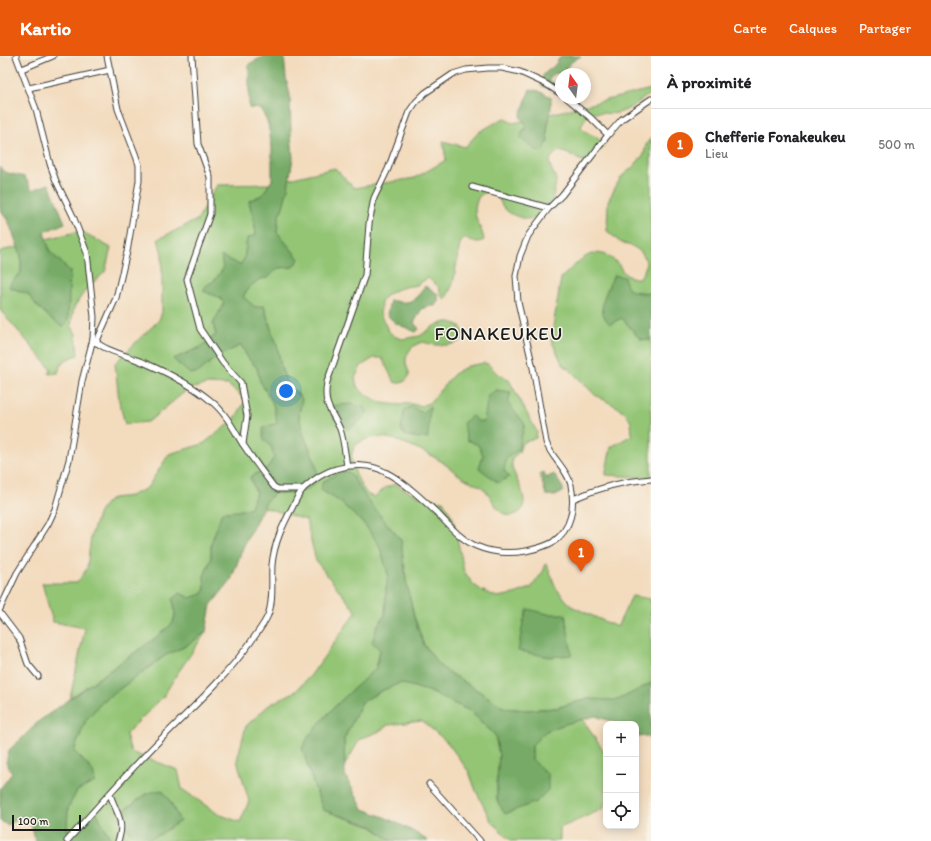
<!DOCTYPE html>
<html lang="fr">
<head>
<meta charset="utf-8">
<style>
	body { margin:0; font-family:Itim,sans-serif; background:#f6f6f6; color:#202124 }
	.controls { position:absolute; right:12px; bottom:12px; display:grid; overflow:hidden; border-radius:8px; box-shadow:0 2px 10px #0003 }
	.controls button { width:36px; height:36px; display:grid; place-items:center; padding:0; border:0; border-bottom:1px solid #e0e0e0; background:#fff; color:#202124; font:20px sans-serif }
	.compass { position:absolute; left:555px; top:12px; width:36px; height:36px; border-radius:50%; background:#fff; box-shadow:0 2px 10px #0003; rotate:346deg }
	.scale { position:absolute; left:12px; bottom:10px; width:69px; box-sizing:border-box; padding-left:4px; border:2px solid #1c1c1c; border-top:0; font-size:11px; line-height:14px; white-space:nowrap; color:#1c1c1c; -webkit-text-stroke:3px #f7f3e8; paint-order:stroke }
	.you { position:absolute; left:286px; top:335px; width:14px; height:14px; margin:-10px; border:3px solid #fff; border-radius:50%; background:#1a73e8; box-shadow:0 0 0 6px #1a73e833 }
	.badge { display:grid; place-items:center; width:26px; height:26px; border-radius:50%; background:#ea580c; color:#fff; font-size:13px; font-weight:700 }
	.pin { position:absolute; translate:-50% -33px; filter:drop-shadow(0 1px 2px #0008) }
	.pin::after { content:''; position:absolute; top:21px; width:14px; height:12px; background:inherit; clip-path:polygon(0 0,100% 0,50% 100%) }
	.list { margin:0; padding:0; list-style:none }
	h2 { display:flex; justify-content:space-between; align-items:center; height:52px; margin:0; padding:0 16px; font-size:17px }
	h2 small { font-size:13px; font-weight:400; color:#757577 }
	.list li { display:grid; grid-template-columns:26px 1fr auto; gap:12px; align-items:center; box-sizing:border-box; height:72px; padding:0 16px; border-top:1px solid #e0e0e0 }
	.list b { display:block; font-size:15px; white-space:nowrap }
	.list p { margin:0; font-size:13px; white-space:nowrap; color:#757577 }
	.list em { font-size:13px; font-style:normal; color:#757577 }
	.icon { flex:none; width:22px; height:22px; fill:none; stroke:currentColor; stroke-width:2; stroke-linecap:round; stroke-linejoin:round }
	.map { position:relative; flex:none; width:651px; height:785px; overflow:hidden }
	header { display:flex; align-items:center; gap:24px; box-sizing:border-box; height:56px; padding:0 20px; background:#ea580c; color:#fff }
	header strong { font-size:19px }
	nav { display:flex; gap:22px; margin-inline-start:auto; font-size:14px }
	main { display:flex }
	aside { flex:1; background:#fff }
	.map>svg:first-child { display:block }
</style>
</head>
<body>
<header>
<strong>Kartio</strong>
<nav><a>Carte</a><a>Calques</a><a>Partager</a></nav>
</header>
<main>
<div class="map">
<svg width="651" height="785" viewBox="0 0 651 785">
	<rect width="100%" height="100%" fill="#f7f3e8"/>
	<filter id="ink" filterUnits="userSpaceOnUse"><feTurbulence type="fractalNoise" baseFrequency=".025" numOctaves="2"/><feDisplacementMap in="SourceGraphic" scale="8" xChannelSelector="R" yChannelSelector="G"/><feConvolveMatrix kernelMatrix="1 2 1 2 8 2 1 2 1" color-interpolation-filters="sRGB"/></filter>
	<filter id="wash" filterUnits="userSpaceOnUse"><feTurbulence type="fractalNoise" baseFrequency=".012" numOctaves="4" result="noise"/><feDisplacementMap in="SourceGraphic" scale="16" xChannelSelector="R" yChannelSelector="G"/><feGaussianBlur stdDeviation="0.9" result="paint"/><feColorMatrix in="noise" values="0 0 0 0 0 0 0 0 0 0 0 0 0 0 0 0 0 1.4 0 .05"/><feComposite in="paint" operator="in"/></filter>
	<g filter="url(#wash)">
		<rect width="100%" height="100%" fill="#f3dbbe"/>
		<g fill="#93c575" stroke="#587048">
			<path d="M651 33V37C643 43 628 55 618 57 601 60 589 49 581 71 591 83 597 75 603 91 580 116 584 101 559 95 556 97 552 100 550 104 548 110 555 118 556 124 556 129 554 135 553 140 548 159 536 168 516 160 502 154 502 149 495 135 484 137 479 136 476 148 472 163 482 170 484 184 476 189 471 183 463 183L460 188 453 228 445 244 442 241 438 230 428 222 417 229 405 231 395 234 385 240 381 247 380 258 388 274 394 280 402 283 420 280 434 270 446 266H451L459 269 464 277 465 281C454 292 436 290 423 286 413 288 405 297 406 307 406 311 410 315 409 319 407 326 400 329 394 326L382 302H374L361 310 355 322 357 330 363 337 382 347 400 349 409 347 420 350 429 347 455 317 468 310 484 307 488 308 498 318 509 324 537 376 536 382 522 387 519 396 512 403V412L522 435 524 444 523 453C519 457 513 461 507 459 495 456 492 439 483 432 475 427 466 424 459 419 453 415 448 410 442 406 428 397 413 390 398 385 385 379 355 379 352 398 350 407 361 434 369 439 370 440 373 440 375 441L385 432 395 428C414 438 421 443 443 445L453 462 464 515 473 528 481 534 497 541 514 538 531 532 544 514 545 508 547 509 556 532 571 550 617 571 632 540 651 543V627L618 644 586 643 556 652 526 654 505 652 441 611 424 589 414 560 406 525 405 510 369 446 349 416 321 434 339 445 365 469 379 488 388 518 386 533 385 559 377 570 380 594 376 612 357 630 323 754 372 771 391 785H107L106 784H111L87 763 73 773 67 774 68 752 77 735 93 715 74 695 86 664 103 645 166 599 184 591 206 576 177 618 163 641 126 678 131 696 178 714 182 733 218 758 240 766 249 745 237 704 246 670 269 649 296 635 311 619 356 556 316 505 306 464 263 451 267 444 275 437H294L315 406 303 377 299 359 302 343 288 328 281 312 277 288 272 276 264 250 255 251 243 241 249 231 260 223 268 222 278 212 293 211 299 203 277 176 279 159 283 151 289 123 335 112 354 132 415 122 446 104 443 85 465 91 479 76 504 62 512 67 523 65 527 69 522 77V83L538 95 548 85 547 75 550 58Z"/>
			<path d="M651 81V237L632 235 627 231 622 262 640 283 651 284V422L606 419V415L611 391 632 379 631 366 626 358 619 352 595 339 571 315 563 309 551 284 561 222C579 206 593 185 616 206 620 209 621 213 623 216 625 218 628 220 631 222H639C648 212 649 202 637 193 633 190 627 189 622 187 617 184 612 179 607 175L608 145 621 121 634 110 644 98 646 89Z"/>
			<polygon points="270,128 262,139 249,145 255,170 256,179 247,182 244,203 240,209 223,213 214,225 207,229 204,235 220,242 224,247 213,268 216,279 199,292 174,303 217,301 241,289 248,302 257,312 260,325 273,348 277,368 263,382 272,392 274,402 267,412 250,421 256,436 251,451 238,455 211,487 211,503 204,520 205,533 202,538 190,542 173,544 175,559 173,567 154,583 70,642 85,572 53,566 42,527 77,527 87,512 91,480 99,456 107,446 113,442 130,440 147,432 169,398 203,388 234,364 246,344 228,329 208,328 187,334 148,366 125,368 119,345 115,307 159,264 162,256 162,198 158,183 197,164 217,129"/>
			<path d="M81 175 111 192 105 216 87 232 74 251 71 269 76 278 78 299C67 303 61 305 58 317L49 318 51 313 0 254V195L18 191 21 200V217L12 225 10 231 28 238 38 250 70 215 50 196 46 183Z"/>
			<polygon points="400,627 428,635 470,655 495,679 499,699 497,724 497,745 548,719 532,703 532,689 546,675 565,668 582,663 606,698 606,745 603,753 560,772 560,785 511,785 491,765 476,735 469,716 447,686 422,665 388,669 378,676 360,683 345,709 344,683 362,646 381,635"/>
		</g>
		<g fill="#76aa66" stroke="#496341">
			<polygon points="264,0 284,0 286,22 290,39 291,77 293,102 288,132 283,151 279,159 277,176 299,203 293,211 278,212 268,222 260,223 249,231 243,241 255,251 264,250 272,276 277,288 281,312 288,328 302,343 299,359 303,377 315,406 319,424 306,434 294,437 275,437 267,444 260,457 244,489 231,524 211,549 206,576 184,591 166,599 103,645 86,664 74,695 93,715 95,726 77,735 68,752 67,774 73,773 96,755 111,784 100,784 97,785 35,785 31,766 23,760 8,769 0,765 0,733 12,717 6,706 9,694 20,684 39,665 154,583 173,567 175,559 173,543 180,537 190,542 202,538 205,533 204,520 211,503 211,487 222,456 238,455 251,451 256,436 250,421 267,412 274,402 272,392 263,382 263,372 277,367 273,348 260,325 257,312 248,302 241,289 217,301 199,316 190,318 173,303 199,292 216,279 213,268 224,247 220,242 203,235 207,229 214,225 223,213 221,200 240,209 244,203 247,182 256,179 255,170 249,145 262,139 272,124 272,92 268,68 261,53 249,52 249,8"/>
			<path d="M561 0H581L570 7 566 13 570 18H561V20L558 17 553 18 548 24 560 31 559 33 544 31 541 29C541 19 545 17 553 11 556 8 558 4 561 0Z"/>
			<polygon points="530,33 539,35 551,41 551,52 547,75 548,85 544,94 538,95 521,83 522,77 527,69 520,61"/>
			<polygon points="0,111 4,116 25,121 32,134 49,128 65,167 44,176 50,196 70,215 68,265 63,271 50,262 37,250 28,238 9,231 12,225 21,217 21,199 9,167 0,152"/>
			<path d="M614 219 624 221C629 239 634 236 651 237V284L640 283 622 262 610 268C594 254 607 235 614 219Z"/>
			<path d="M425 230 438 238V245L435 250H428L426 252H422L414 267 419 273 416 276 395 267 387 259 390 244C410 249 414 246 425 230Z"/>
			<polygon points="497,334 511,336 508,347 525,368 518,394 506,403 504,414 509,421 498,427 479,412 483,399 478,389 467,384 463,367 472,360 478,365 484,366 488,339"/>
			<path d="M352 348 363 351 368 355C363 364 356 369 347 373L334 362 331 351 337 349Z"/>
			<polygon points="413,350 418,355 423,356 430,350 428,382 419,382 406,380 401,374 404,354"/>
			<path d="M342 415 349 416 369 446 401 484 406 525 414 561 424 589 441 611 505 652 526 654 556 652 586 643 618 644 651 627V685L648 680 637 681 636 679V668H620L595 660 565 668 546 675 532 689V703L548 719V734L536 746 505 758 497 745V724L499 699 495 679 470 655 428 635 400 627 381 635 362 646 344 683 345 719 363 753C386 761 408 771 428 785H391L372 770 323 754 313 727 302 692 310 678 335 650 376 612 380 594 372 586 377 570 385 559 386 533 388 518 379 489 365 469 339 445 321 434 322 426Z"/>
			<polygon points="544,416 546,422 554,418 563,432 563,436 555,440 546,439 540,419"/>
			<polygon points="528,553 548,558 565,558 572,599 551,601 518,595 523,566"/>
			<polygon points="162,734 170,745 180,765 159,779 143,785 132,778 119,762 128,751 148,737"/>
		</g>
	</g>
	<g filter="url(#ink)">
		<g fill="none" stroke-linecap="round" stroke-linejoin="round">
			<defs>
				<g id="minor">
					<path d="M16 0 36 53 50 108 56 125 73 160 87 197 94 261 93 283C101 294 132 301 145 307 168 317 192 329 211 345 225 356 233 372 242 387 252 402 263 417 274 431L278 433H303"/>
					<polyline points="192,0 198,88 210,121 210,158 187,223 200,273 223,307 241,327 247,360 243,388"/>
					<polyline points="22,13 53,0"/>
					<polyline points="29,32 110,14"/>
					<polyline points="567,42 592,63 608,79"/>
					<polyline points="472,131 549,152"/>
					<polyline points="96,287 116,242 127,196 139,125 139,109 136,100 118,53 107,0"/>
					<path d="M347 410C345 398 344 385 340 373 331 353 323 350 327 326L365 219 369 168 374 142 388 113 409 56 416 46 425 37 453 18 466 14 488 12H502L520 16 546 28 561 38"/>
					<path d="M573 443C598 432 623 425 651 423"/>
					<polyline points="0,553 17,517 48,468 55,453 69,404 82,325 93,283"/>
					<polyline points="0,557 19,582 28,608 38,620"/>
					<polyline points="429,728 480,785"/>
					<path d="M110 738C115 755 126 765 118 785"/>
					<path d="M67 785C98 750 129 715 161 683 192 652 224 623 250 587 256 578 264 569 268 559 274 544 271 525 272 509 274 487 283 469 293 450 296 444 299 437 304 432 313 424 325 416 336 413 352 408 371 408 385 416 403 425 420 441 435 455 447 467 460 483 476 490 492 497 509 498 526 495 535 493 545 491 553 486 572 473 575 450 571 429 567 412 551 402 546 386L533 312 518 246 516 220 520 200 528 180 533 173 549 152 562 139 608 79 622 63 651 43"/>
				</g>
			</defs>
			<use href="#minor" stroke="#3c3934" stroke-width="7"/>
			<use href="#minor" stroke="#fff" stroke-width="5"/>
		</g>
	</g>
	<g text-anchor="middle" stroke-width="3" stroke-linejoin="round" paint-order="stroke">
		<g font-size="19" letter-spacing="1" fill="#1c1c1c" stroke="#f7f3e8">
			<text x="499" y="284">FONAKEUKEU</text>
		</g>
	</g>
</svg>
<div class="controls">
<button>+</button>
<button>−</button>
<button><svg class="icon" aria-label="locate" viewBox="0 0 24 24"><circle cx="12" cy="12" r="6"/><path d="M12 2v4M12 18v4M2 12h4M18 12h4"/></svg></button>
</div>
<svg class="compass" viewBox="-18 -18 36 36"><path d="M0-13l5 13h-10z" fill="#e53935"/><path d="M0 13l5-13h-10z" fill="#757577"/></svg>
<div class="scale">100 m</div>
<div class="you"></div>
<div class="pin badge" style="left:581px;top:516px">1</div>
</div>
<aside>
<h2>À proximité<small></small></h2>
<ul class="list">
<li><span class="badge">1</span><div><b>Chefferie Fonakeukeu</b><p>Lieu</p></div><em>500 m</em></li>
</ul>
</aside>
</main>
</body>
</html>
